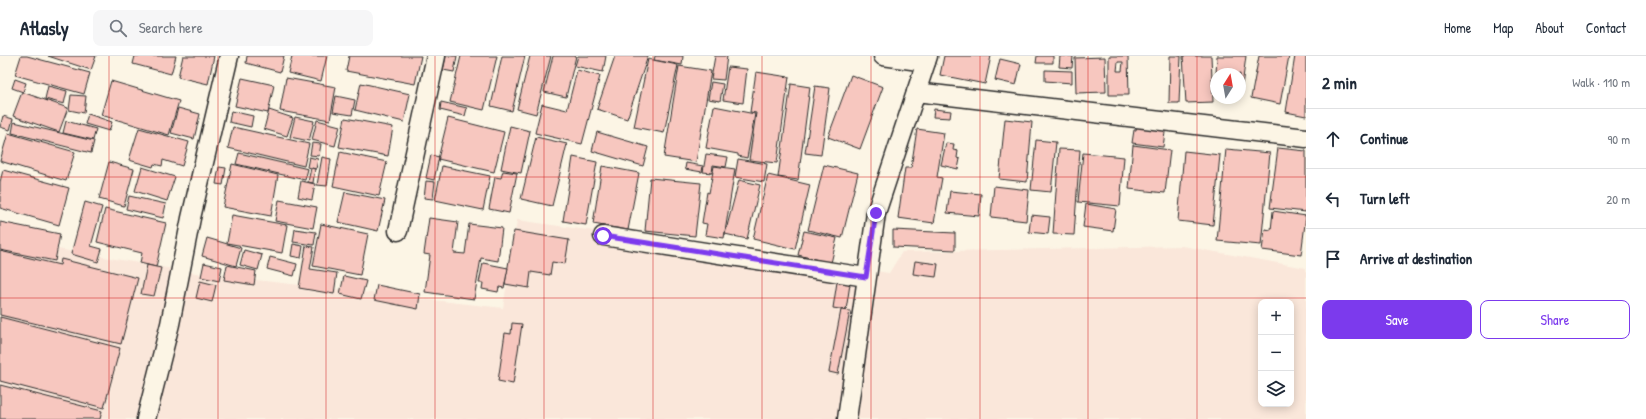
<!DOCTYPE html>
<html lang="en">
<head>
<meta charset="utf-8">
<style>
	body { margin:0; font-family:"Patrick Hand",sans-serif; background:#f6f6f7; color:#1f2937 }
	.controls { position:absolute; right:12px; bottom:12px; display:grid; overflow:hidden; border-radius:8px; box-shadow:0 2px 10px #0003 }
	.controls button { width:36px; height:36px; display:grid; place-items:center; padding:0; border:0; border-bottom:1px solid #e0e1e3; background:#fff; color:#1f2937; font:20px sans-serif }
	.compass { position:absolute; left:1210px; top:12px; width:36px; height:36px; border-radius:50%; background:#fff; box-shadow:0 2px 10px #0003; rotate:11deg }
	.stop { position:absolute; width:12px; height:12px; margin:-9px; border:3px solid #7c3aed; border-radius:50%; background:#fff }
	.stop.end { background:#7c3aed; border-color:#fff; box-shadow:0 1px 4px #0008 }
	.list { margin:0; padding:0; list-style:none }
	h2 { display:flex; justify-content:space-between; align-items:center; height:52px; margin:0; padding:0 16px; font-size:17px }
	h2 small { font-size:13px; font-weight:400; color:#747a83 }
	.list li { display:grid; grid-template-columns:26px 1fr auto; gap:12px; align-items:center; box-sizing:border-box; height:60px; padding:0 16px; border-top:1px solid #e0e1e3 }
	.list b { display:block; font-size:15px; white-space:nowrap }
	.list em { font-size:13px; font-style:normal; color:#747a83 }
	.actions { display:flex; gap:8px; padding:12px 16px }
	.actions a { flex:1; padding:9px 0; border:1px solid #7c3aed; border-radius:8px; text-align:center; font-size:14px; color:#7c3aed }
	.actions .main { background:#7c3aed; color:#fff }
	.icon { flex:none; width:22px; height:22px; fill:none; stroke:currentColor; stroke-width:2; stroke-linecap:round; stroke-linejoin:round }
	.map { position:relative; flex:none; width:1306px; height:363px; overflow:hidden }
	header { display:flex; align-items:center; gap:24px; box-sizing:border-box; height:56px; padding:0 20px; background:#fff; border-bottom:1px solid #e0e1e3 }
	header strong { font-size:19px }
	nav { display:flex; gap:22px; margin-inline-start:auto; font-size:14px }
	.search { width:280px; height:36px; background:#f6f6f7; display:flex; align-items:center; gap:10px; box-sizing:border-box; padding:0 14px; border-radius:8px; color:#747a83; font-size:15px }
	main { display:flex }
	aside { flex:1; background:#fff }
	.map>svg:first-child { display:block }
</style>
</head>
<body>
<header>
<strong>Atlasly</strong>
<div class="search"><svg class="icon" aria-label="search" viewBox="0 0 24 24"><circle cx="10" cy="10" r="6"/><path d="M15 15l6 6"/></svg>Search here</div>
<nav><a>Home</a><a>Map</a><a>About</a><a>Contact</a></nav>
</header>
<main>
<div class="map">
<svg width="1306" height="363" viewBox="0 0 1306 363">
	<rect width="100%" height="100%" fill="#fcf5e5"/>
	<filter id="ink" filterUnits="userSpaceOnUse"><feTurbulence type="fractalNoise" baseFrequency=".025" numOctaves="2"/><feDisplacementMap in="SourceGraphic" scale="8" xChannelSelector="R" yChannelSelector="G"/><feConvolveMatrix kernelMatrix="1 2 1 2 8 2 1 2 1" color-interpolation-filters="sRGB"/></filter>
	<g filter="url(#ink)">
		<path fill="#fae7da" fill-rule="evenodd" d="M517 164 889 217 902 196 1182 190 1306 212V363H0V183L202 218 503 252ZM1261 246H1291V348H1261Z"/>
		<g fill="#f7c7bf" stroke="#2b2b2b" fill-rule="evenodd">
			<polygon points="21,0 27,0 90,17 84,38 15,19"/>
			<polygon points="48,0 96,0 91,14"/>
			<polygon points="135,0 176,0 171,18 133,8"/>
			<polygon points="183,0 214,0 208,28 178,21"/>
			<polygon points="247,0 284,0 280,16 246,7"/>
			<polygon points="292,0 327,0 321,25 288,17"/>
			<polygon points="349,0 421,0 415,28 346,15"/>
			<polygon points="446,0 457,0 454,16 443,14"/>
			<polygon points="461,0 497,0 484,54 450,46"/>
			<polygon points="502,0 525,0 512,55 491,50"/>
			<polygon points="530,0 551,0 536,58 517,53"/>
			<polygon points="553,0 576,0 566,41 544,36"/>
			<polygon points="578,0 606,0 603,16 575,10"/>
			<polygon points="615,0 648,0 627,63 597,53"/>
			<polygon points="655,0 683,0 682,9 654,4"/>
			<polygon points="715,0 727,0 724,24 711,23"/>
			<polygon points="944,0 991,0 985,28 940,19"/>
			<polygon points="1037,0 1053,0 1053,7 1036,7"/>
			<polygon points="1060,0 1073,0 1072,12 1059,11"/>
			<path d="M1109 0H1128L1129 39H1109ZM1118 6H1123L1122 15H1117Z"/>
			<polygon points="1170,0 1181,0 1179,47 1169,47"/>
			<polygon points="1183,0 1211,0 1213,46 1186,47"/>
			<polygon points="1217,0 1246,0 1242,30 1240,29 1240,18 1216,18"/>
			<polygon points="1259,0 1289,0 1280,48 1251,42"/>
			<polygon points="1295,0 1306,0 1306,60 1286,56"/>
			<polygon points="1105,1 1106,36 1076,37 1075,2"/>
			<polygon points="648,3 678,9 664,77 634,71"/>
			<polygon points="1000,3 1021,8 1016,29 995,24"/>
			<polygon points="679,10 711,15 696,106 664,101"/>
			<polygon points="728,11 747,13 743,47 723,44"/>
			<polygon points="577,14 600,20 582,88 535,77 542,48 567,54"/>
			<polygon points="1045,14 1072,15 1072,27 1045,25"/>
			<polygon points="756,16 789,21 777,107 749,104 756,57 750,56"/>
			<polygon points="851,19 883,31 860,93 828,81"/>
			<polygon points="242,22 274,29 268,57 235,50"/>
			<polygon points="286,22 336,31 330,64 280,55"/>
			<polygon points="15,23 26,27 23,36 12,32"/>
			<polygon points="111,25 179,45 169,79 101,59"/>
			<polygon points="711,26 723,28 720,45 708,43"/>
			<polygon points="361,27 410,38 404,66 355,54"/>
			<polygon points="791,28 810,31 798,124 778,121"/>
			<polygon points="48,30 67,35 64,48 45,43"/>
			<polygon points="815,30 830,32 821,99 805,97"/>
			<polygon points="22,36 68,52 59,76 13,60"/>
			<polygon points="71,39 86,40 84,57 69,54"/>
			<polygon points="336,40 355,44 352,59 333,56"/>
			<polygon points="441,46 467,52 465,60 440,54"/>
			<polygon points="714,50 755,58 747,102 738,100 738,98 706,92"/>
			<polygon points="178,52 200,58 194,83 171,77"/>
			<polygon points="934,53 951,55 950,62 933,61"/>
			<polygon points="269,54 293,62 287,80 264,73"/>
			<polygon points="231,55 253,60 251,71 229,66"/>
			<polygon points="88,58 112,66 109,75 85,68"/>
			<polygon points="3,60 13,63 10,74 0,71"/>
			<polygon points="295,61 314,65 309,85 290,81"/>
			<polygon points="345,62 393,71 388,100 339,91"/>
			<polygon points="448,62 504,76 494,116 438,103"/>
			<polygon points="1005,63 1032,66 1027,126 999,123"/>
			<polygon points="317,64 340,70 335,90 312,84"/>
			<polygon points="66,65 96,73 93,84 63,77"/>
			<polygon points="1137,65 1166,69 1163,91 1132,87 1134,74 1136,74"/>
			<polygon points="14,66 94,85 91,97 12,77"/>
			<polygon points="510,70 530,75 521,117 501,113"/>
			<polygon points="233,71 309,88 304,110 228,92"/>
			<polygon points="139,72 189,86 182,110 163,104 162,110 154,108 153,111 129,104"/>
			<polygon points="917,73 944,77 937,121 942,122 934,167 898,162 905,112 911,112"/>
			<polygon points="597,76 648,91 643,110 592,95"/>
			<polygon points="8,77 75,96 66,125 0,105"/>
			<polygon points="536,81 567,88 552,150 521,143"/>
			<polygon points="1036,84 1056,86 1051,136 1031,134"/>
			<polygon points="312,87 321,88 319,100 310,99"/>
			<polygon points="946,87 954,88 953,94 958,95 957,102 960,103 958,113 941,109"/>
			<polygon points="1133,89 1170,94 1165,137 1129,133"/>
			<polygon points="1278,92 1306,95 1306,156 1270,152"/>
			<polygon points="1059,93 1080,94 1074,179 1053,178"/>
			<polygon points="1226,93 1270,97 1261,189 1217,185"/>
			<polygon points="1184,95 1220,99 1213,169 1178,165"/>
			<polygon points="340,96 387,106 379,140 333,130"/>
			<polygon points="239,97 308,113 305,124 236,108"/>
			<polygon points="1083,97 1124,101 1120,150 1078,146"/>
			<polygon points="706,98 728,101 726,111 713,109 712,117 703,116"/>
			<polygon points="431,99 439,101 434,124 426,122"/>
			<polygon points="309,101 318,103 316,113 307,111"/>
			<polygon points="322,101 331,103 327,130 317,129"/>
			<polygon points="573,101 597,106 586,169 563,165"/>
			<polygon points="738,103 767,108 764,126 735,121"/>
			<polygon points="109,106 134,113 124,150 99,143"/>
			<polygon points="686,107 703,110 702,116 685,113"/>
			<polygon points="232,108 278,119 271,160 223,151"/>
			<polygon points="824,109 858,117 842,182 808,174"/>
			<polygon points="442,110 490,120 483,154 435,144"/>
			<polygon points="602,110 639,117 628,174 593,168"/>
			<polygon points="714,110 735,113 724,182 705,179 707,168 702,167 707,136 709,137"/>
			<polygon points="142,111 175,121 167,145 135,135"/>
			<polygon points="219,111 226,112 223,129 216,128"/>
			<polygon points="311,112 315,113 313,127 308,126"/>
			<polygon points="3,114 69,132 59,169 0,152 0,126"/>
			<polygon points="503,115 517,117 509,157 489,153 495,121 501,122"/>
			<polygon points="768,119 810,129 795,193 753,183"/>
			<polygon points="650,122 701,127 695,180 645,175"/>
			<polygon points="739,124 760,129 747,183 725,178"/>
			<polygon points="301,125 315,128 312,144 298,141"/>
			<polygon points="426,125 435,126 433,143 424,142"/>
			<polygon points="994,130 1029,134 1026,165 991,161"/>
			<polygon points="950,135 981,138 979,160 947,157"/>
			<polygon points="345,136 385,144 378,175 338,166"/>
			<polygon points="129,140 166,148 163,162 126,153"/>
			<polygon points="279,144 317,151 313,172 275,165"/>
			<polygon points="85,146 102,151 91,190 102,193 98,206 71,198"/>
			<polygon points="1086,148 1116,153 1113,175 1083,171"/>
			<polygon points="105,153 166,167 156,211 140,207 142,197 97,186"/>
			<polygon points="1273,155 1306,160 1301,199 1262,194 1265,173 1271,174"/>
			<polygon points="232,159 287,169 282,197 227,187"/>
			<polygon points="1031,159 1050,161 1048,178 1029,176"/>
			<polygon points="429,162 458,166 454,197 465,198 469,168 502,172 498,205 481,202 474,243 425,236 430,199 424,198"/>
			<polygon points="0,166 60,178 55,205 0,194"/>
			<polygon points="321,168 368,178 360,219 313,210"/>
			<polygon points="295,173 316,176 314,189 293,186"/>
			<polygon points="893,174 955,177 955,194 893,191"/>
			<polygon points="514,175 569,184 565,208 552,206 550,219 531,216 529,232 505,228"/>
			<polygon points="804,175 837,182 831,207 798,199"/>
			<polygon points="207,182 241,192 236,210 202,200"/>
			<polygon points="293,188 303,190 301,202 291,200"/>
			<polygon points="306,190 314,191 310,213 337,217 334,238 299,232"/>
			<polygon points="244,194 262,199 258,214 240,209"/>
			<polygon points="0,195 60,209 61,203 138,222 121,288 0,259"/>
			<polygon points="270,201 297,208 294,220 267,213"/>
			<polygon points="915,205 938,208 936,221 913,218"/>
			<polygon points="204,207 222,211 219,225 201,221"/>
			<polygon points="483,207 508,212 504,232 499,231 498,236 482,233 483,227 479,227"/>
			<polygon points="147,209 161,212 154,240 141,238"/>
			<polygon points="227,209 256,215 254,229 224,224"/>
			<polygon points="344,220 366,225 361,243 340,238"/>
			<polygon points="200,225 216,229 212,246 196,242"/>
			<polygon points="837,226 850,228 846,254 833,252"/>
			<polygon points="377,229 420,238 418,253 374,244"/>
			<polygon points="841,254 850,255 838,318 829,316"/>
			<polygon points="0,261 120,292 104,352 0,325"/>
			<polygon points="512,267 522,268 513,328 498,325 505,277 511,278"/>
			<polygon points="0,329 102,355 100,363 0,363"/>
		</g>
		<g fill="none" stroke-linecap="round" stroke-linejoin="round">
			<defs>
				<g id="street">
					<polyline points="883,0 926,6"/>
					<polyline points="916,36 1306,82"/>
					<polyline points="398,175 436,0"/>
					<polyline points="603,180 866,221"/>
					<polyline points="146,363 170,268 191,162 229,0"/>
					<polyline points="847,363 876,157 928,0"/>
				</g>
			</defs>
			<use href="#street" stroke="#2b2b2b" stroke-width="21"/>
			<use href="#street" stroke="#fcf5e5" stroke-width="18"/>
		</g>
	</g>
	<g fill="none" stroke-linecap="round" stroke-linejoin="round" filter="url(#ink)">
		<polyline stroke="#7c3aed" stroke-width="5" points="603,180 866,221 876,157"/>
	</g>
	<path fill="none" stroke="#d62828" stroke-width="1" stroke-opacity="0.55" d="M109 0V363M218 0V363M326 0V363M435 0V363M544 0V363M653 0V363M762 0V363M871 0V363M980 0V363M1088 0V363M1197 0V363M0 121H1306M0 242H1306"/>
</svg>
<div class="controls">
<button>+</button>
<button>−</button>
<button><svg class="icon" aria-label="layers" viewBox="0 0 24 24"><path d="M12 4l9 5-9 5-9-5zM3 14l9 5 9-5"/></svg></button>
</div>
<svg class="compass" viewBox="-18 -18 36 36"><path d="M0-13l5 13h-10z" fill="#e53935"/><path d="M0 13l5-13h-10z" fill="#747a83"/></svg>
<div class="stop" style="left:603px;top:180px"></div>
<div class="stop end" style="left:876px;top:157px"></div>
</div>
<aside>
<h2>2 min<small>Walk · 110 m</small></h2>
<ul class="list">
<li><svg class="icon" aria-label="ahead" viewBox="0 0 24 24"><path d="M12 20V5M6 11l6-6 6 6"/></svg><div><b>Continue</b></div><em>90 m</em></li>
<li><svg class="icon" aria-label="left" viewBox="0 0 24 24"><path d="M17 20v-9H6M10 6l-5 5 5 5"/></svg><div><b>Turn left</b></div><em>20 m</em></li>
<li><svg class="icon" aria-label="arrive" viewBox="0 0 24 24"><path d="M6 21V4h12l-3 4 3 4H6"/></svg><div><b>Arrive at destination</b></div></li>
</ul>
<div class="actions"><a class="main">Save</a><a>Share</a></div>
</aside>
</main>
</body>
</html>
